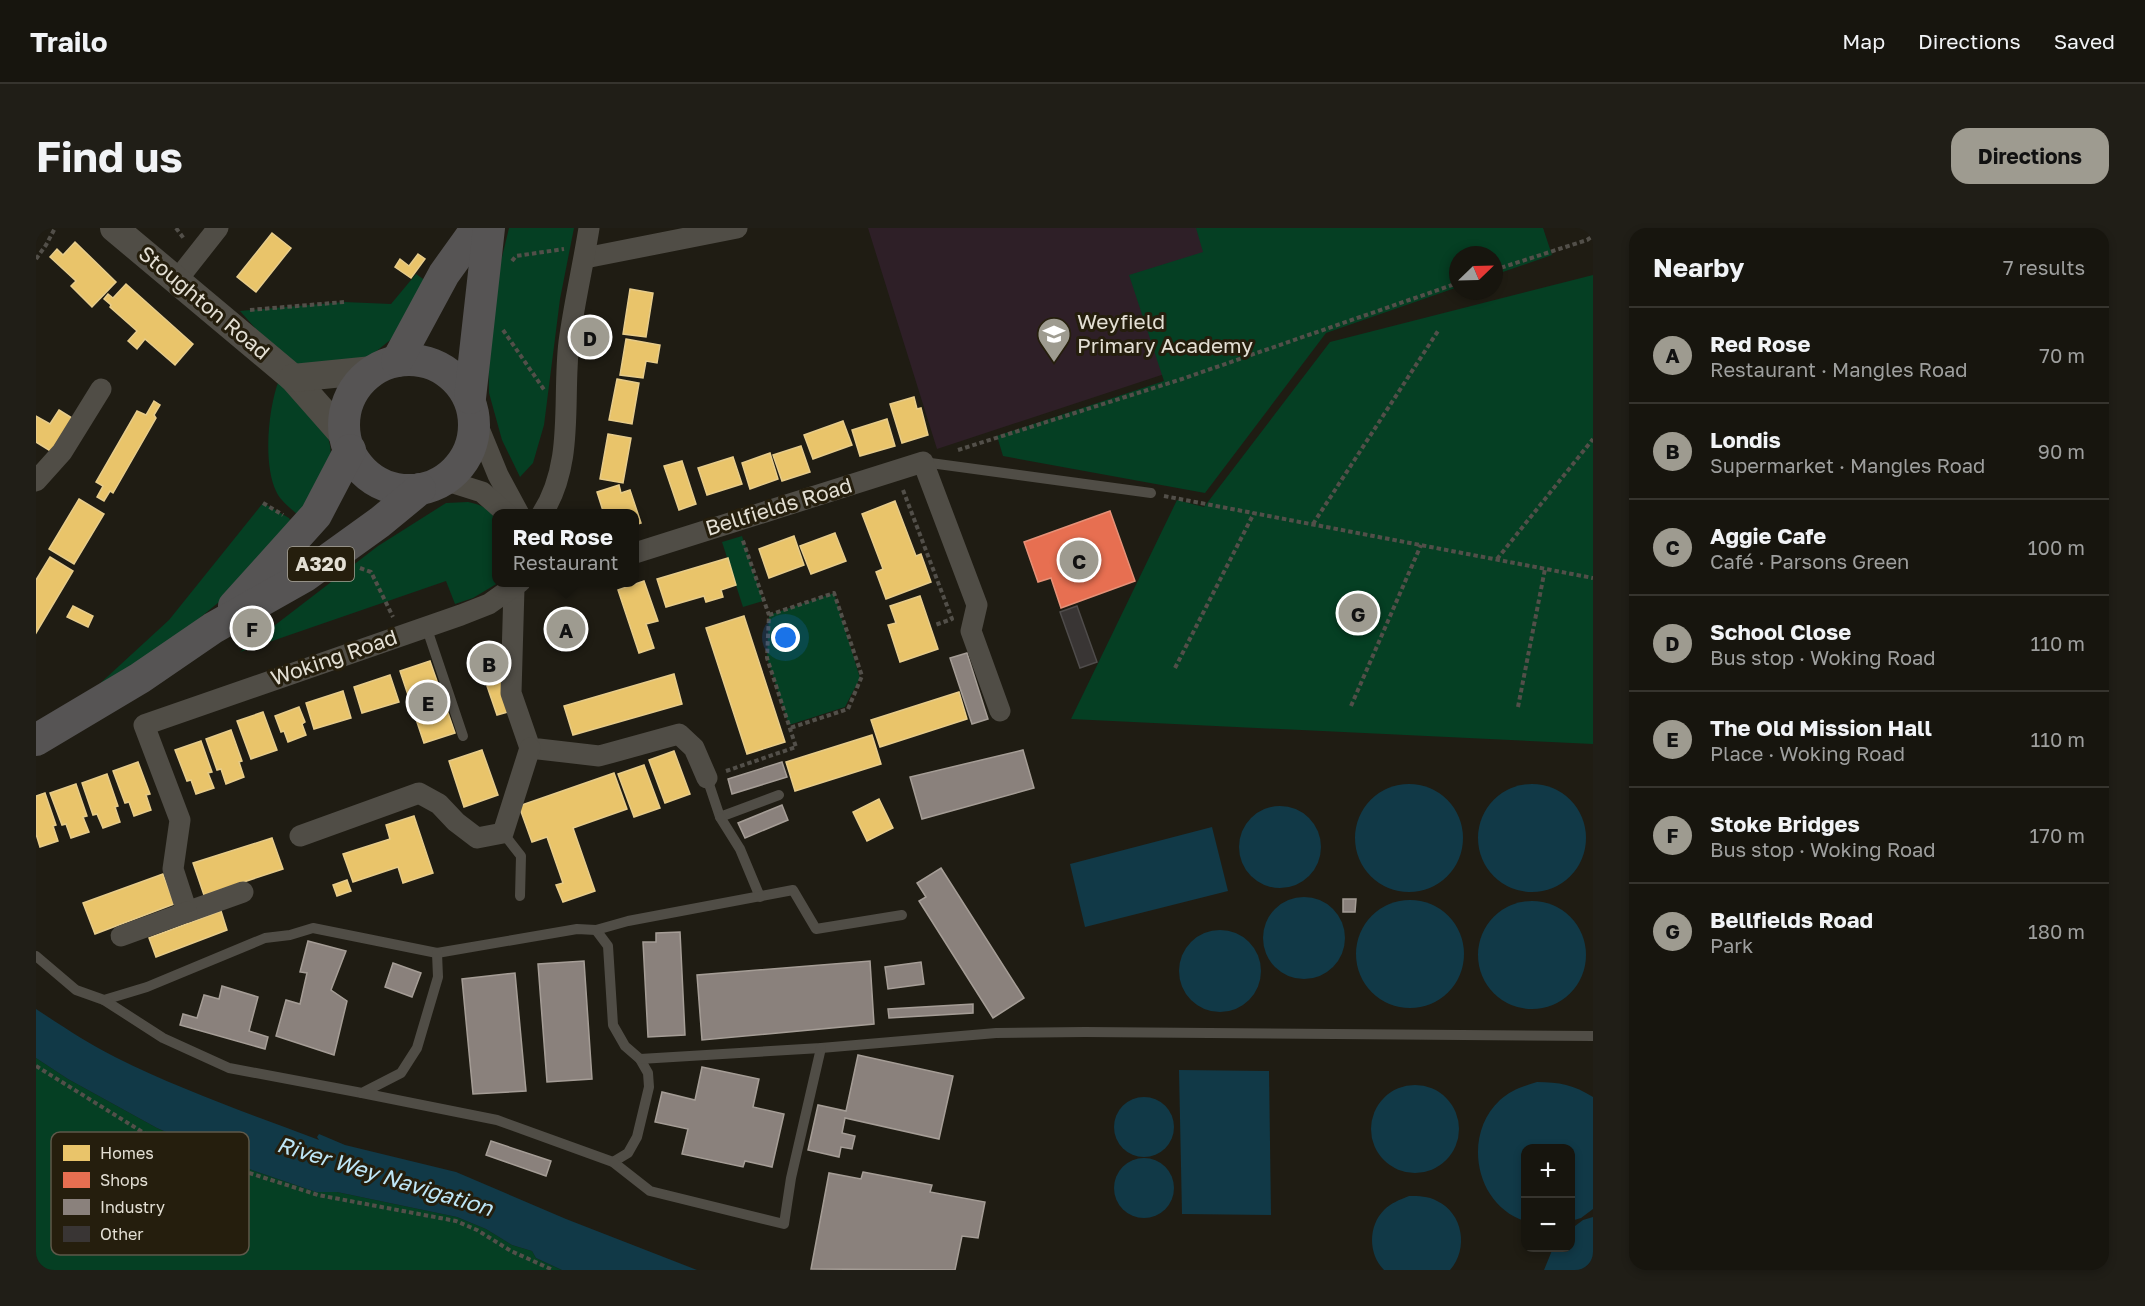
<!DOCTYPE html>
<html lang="en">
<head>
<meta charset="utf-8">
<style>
	body { margin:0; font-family:"Golos Text",sans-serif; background:#201e17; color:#f1f3f6 }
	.controls { position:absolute; right:18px; bottom:18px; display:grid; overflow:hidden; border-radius:12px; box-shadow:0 3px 9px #0003 }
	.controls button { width:54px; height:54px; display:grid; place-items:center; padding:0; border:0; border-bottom:2px solid #36342e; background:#17150e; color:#f1f3f6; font:30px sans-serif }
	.compass { position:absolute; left:1413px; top:18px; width:54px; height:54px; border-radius:50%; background:#17150e; box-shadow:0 3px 9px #0003; rotate:67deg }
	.you { position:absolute; left:750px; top:410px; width:21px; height:21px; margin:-15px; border:4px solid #fff; border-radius:50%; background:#1a73e8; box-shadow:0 0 0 9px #1a73e833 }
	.badge { display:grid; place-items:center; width:39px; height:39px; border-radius:50%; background:#9e9b90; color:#111; font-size:20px; font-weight:700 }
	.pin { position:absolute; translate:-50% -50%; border:3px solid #fff; box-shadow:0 2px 6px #0006 }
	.popup { position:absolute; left:456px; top:281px; width:147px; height:78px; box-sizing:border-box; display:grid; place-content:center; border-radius:12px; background:#17150e; filter:drop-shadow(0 2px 4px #0005); font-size:20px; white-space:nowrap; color:#9e9f9e }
	.popup b { font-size:22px; color:#f1f3f6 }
	.popup::after { content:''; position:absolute; left:50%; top:100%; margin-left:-12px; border:12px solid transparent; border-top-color:#17150e }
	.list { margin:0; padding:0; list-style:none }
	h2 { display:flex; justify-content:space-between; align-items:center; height:78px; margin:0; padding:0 24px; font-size:26px }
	h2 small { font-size:20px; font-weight:400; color:#9e9f9e }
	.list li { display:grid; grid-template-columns:39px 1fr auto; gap:18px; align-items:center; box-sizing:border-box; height:96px; padding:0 24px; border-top:2px solid #36342e }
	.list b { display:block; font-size:22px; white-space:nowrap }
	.list p { margin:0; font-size:20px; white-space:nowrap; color:#9e9f9e }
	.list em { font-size:20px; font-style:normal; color:#9e9f9e }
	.map { position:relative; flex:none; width:1557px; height:1042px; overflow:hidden; border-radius:18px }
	header { display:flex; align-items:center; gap:36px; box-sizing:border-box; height:84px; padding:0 30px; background:#17150e; border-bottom:2px solid #36342e }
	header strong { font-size:28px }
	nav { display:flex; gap:33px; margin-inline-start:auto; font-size:21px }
	.intro { display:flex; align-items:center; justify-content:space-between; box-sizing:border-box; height:144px; padding:0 36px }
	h1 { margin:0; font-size:42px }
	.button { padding:15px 27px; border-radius:18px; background:#9e9b90; color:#111; font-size:21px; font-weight:700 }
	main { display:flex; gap:36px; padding:0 36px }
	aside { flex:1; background:#17150e; border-radius:18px; box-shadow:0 3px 9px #0003 }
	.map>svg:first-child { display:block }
</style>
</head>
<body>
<header>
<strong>Trailo</strong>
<nav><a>Map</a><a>Directions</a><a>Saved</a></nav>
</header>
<div class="intro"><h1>Find us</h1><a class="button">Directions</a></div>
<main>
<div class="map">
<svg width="1557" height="1042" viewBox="0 0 1557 1042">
	<rect width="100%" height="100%" fill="#1f1c13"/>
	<polygon fill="#2e1f27" points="832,0 1507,0 1512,19 1458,27 1422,27 1422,49 901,221"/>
	<g fill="#053f23">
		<polygon points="473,0 538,0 524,71 508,197 497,235 484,249 466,212 453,165 452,103 459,58"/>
		<polygon points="1160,0 1507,0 1516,27 1458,47 1458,27 1422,27 1422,59 1290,105 1169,265 967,228 961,208 1128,153 1093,47 1167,24"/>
		<polygon points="380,46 393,55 364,104 337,126 309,137 259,136 219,100 204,83 308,74 355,76"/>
		<polygon points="1557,47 1557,516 1035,491 1141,272 1168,279 1294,114"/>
		<path d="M243 152C265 174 303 200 293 236 290 250 273 276 265 290 257 282 244 273 240 263 227 236 232 180 243 152Z"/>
		<path d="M432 274C480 283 453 324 462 355L437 370 419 376 410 353 204 424 342 318 410 275Z"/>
		<polygon points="227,275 253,290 258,299 195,364 118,428 46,472 133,392"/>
		<polygon points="706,308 727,373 707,379 686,314"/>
		<polygon points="798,365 824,450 809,479 753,497 731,430 733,387"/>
		<polygon points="0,830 32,851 121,900 216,942 280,964 301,964 421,989 450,1001 476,1017 496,1023 500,1030 526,1042 0,1042"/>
	</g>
	<g fill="#113947">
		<circle cx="1496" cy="610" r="54"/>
		<circle cx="1373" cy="610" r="54"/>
		<circle cx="1244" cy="619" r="41"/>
		<polygon points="1176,599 1192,663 1049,699 1034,636"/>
		<circle cx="1268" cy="710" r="41"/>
		<circle cx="1374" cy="726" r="54"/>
		<circle cx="1496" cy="727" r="54"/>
		<circle cx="1184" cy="743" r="41"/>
		<path d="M0 781C26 798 51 815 79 829 145 862 214 886 283 912L281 909 283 906 309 917 420 944 530 991 661 1042H526L500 1030 496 1023 476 1017 450 1001 421 989 301 964H280L216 942 121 900 32 851 0 830Z"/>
		<polygon points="1143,842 1233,843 1235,987 1146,986"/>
		<path d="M1501 854C1523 854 1538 857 1557 869V981L1545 990 1535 993 1534 920H1490L1489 993C1439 977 1426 907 1464 872 1475 862 1488 858 1501 854Z"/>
		<circle cx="1379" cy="901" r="44"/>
		<circle cx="1108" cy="899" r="30"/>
		<circle cx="1108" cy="960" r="30"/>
		<path d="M1373 968C1383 968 1392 968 1401 973 1427 985 1433 1021 1414 1042H1348C1332 1026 1332 998 1348 982 1355 975 1363 972 1373 968Z"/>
		<polygon points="1557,989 1557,1042 1508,1042 1517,1020 1534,1020 1535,1001 1547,992"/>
	</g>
	<g fill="#e9c46a" stroke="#e7cc8a" stroke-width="1.5">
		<polygon points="236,5 255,20 220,64 201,49"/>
		<polygon points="39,14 80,54 56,79 35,58 40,53 14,29 21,21 27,27"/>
		<polygon points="382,26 389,31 375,50 359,39 364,31 373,38"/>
		<polygon points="90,56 157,116 139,137 109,111 101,121 92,113 101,103 74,79 75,77 68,71 72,66 77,70"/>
		<polygon points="594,61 617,65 610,109 587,106"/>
		<polygon points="590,111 624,117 621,135 610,133 607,150 584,147"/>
		<polygon points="581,151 603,155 596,196 573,192"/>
		<polygon points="878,169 881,181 885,180 892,207 866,215 854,176"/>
		<polygon points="118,173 124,177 118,187 120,190 77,265 74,263 68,273 61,269 67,258 60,254 101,183 110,187"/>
		<polygon points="23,182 36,190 16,224 0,214 0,188 14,196"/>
		<polygon points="851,191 859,218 824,228 816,202"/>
		<polygon points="807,193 816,217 777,231 768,207"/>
		<polygon points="572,206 595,210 587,255 564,251"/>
		<polygon points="765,218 774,244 746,253 737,227"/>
		<polygon points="734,225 742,251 714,261 706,235"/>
		<polygon points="697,229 706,256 671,267 662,240"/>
		<polygon points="646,233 660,276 643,282 628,238"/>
		<polygon points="583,257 585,265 594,262 605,295 599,297 599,286 568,286 561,264"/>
		<polygon points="43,271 68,286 38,336 13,321"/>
		<polygon points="859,273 880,328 885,326 895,354 850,371 840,344 847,341 826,286"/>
		<polygon points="799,305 810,333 775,346 764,318"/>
		<polygon points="758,308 768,337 733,350 723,321"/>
		<polygon points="14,329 37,343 0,405 0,352"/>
		<polygon points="692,330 700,357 685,362 687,369 670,374 668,368 630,379 621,351"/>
		<polygon points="608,353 622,393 610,396 618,420 603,425 582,362"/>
		<polygon points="884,368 902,421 864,434 852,397 860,395 854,378"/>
		<polygon points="37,378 57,388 52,399 31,389"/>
		<polygon points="708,388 749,514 711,526 670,400"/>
		<polygon points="394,433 419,505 388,515 364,443"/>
		<polygon points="638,446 646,476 537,507 528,478"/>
		<polygon points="354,447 363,474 326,485 318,459"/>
		<polygon points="468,452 472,484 461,487 451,458"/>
		<polygon points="307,463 315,490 278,501 270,475"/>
		<polygon points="923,464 931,491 844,519 835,492"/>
		<polygon points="263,479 269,494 266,496 270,507 252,514 248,503 245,504 239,488"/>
		<polygon points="227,484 241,522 215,531 201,493"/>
		<polygon points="195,502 206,533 203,534 208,549 190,556 185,541 181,542 170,511"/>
		<polygon points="836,507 845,536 759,563 750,534"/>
		<polygon points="165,513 176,544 172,545 178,560 160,566 155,552 151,553 139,522"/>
		<polygon points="446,522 462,567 428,579 413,533"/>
		<polygon points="638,523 654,566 629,575 613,532"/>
		<polygon points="102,534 114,566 110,567 115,582 98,588 93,574 89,575 77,543"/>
		<polygon points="608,537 624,580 598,589 582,546"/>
		<polygon points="578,545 591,581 537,600 559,663 527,674 520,657 527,655 511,609 496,614 483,578"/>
		<polygon points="71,546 82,578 79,579 84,594 67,600 61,586 57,587 46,555"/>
		<polygon points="40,556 51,588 47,589 53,604 35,610 30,596 26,597 14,565"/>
		<polygon points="9,565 20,597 17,598 22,613 4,619 0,606 0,568"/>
		<polygon points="843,571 857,600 831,613 817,584"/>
		<polygon points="378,588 397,645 367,655 362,639 317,654 307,626 354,611 350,597"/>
		<polygon points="236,610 247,641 168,667 157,635"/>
		<polygon points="127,646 138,676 59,706 47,675"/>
		<polygon points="311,652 315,663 301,668 297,657"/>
		<polygon points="185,683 191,702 120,729 113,710"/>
	</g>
	<polygon fill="#e76f51" stroke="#e69178" stroke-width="1.5" points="1074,283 1099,353 1025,380 1015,350 1002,354 988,314"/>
	<g fill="#8a817c" stroke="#a59d96" stroke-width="1.5">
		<polygon points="931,425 952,491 936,496 914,430"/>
		<polygon points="987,522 998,560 886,591 874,549"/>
		<polygon points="746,534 751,549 696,566 692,551"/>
		<polygon points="746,577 752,592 709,610 702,595"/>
		<polygon points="905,640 988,770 957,790 883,673 890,669 881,655"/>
		<polygon points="1307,671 1320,671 1319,684 1307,684"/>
		<polygon points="644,704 649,807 612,809 607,714 620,714 620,705"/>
		<polygon points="272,713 310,723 295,762 311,773 298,827 240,808 250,772 264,776 271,745 264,744"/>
		<polygon points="548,733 556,851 511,854 502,736"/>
		<polygon points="834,733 838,796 666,812 661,747"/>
		<polygon points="885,734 888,756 852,761 849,739"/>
		<polygon points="357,735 385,745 376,769 349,759"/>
		<polygon points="479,745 490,863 437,866 426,751"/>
		<polygon points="186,758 222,769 213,803 232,809 229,821 144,797 147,786 161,790 168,767 183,771"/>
		<polygon points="937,776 937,785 853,790 852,781"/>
		<polygon points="822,827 917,848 903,911 809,890 806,905 819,908 816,921 805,919 803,929 772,922 782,877 810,883"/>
		<polygon points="666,839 723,851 717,879 748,886 736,939 709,933 707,939 646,926 652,901 619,894 626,864 659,872"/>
		<polygon points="455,913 515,933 510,948 450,927"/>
		<polygon points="827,944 896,957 894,964 949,974 942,1010 926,1008 919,1042 775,1041 793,945 825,951"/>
	</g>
	<polygon fill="#393534" stroke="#4f4c4b" stroke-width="1.5" points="1041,378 1061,434 1044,440 1024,384"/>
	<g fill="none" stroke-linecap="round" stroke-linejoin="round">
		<g stroke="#524f49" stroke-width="4" stroke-dasharray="4.5 3" stroke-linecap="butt">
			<polyline points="140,0 149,12"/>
			<polyline points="0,31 10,17 19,0"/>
			<polyline points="476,33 480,28 528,21"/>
			<polyline points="1458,42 1551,12 1557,8"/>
			<polyline points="214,82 308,74"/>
			<polyline points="467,102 509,163"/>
			<polyline points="922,222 1146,151 1422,55"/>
			<polyline points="867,262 916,391 899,397"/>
			<polyline points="1128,268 1557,350"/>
			<polyline points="227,275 247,287"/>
			<polyline points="1277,296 1402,103"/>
			<polyline points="1461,331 1557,211"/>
			<polyline points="324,340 335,344 357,389"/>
			<polyline points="733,387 798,365 826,448 812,481 754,500"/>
			<polyline points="202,418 237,398"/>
			<polyline points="1139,440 1218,285"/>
			<polyline points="1315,478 1385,317"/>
			<polyline points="1482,479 1509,341"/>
			<polyline points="690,543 760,519 731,430 733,387 706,310"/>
			<polyline points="0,838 129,918 282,967 420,993 441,1002 475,1023 517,1042"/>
		</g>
		<g stroke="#504d46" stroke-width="10">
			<polyline points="887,234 1115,265"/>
			<polyline points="390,398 427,508"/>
			<polyline points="671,550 684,589 743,567"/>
			<polyline points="684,589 704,621 724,669"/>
			<polyline points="467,605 485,628 484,668"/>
			<polyline points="560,702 572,718 577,797 589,818 604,831 612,845 613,859 601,909 592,925 577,934"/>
			<polyline points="0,728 40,762 68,772 111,759 229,710 254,707 277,700 401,725 541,701 560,702 592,693 757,662 780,701 866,687"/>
			<polyline points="68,772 127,810 193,840 326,865 365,845 381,820 402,749 401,725"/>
			<polyline points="604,831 785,820 960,805 1049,804 1557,808"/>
			<polyline points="326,865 461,892 577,934 614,963 748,996 755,950 785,820"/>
		</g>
		<g stroke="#504d46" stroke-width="21">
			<polyline points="549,30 701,0"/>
			<polyline points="141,52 182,0"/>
			<polyline points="437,186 462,247 483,286"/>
			<polyline points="408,252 446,264 471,286"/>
			<polyline points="0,253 26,224 65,161"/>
			<path d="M506 286C539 234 526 172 533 114 538 76 547 38 553 0"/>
			<polyline points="599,325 887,234 941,377 935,403 964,483"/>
			<polyline points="478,360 475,465 494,520 563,528 643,506 658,520 671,550"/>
			<polyline points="264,608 383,565 403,576 420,594 441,610 467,605 494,520"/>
			<polyline points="207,664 151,684 137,641 144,592 108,497 425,387 453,376 484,354"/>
			<polyline points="85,708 151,684"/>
		</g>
		<g stroke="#504d46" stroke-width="28">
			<polyline points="78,0 257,150 309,209"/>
			<polyline points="257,150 337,142"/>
		</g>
		<g stroke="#565454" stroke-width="32">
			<circle cx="373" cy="197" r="65"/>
			<polyline points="361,133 408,46 441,0"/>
			<polyline points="434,170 453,0"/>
			<polyline points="198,378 280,287 314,222"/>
			<polyline points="0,512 104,450 177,400 269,348 344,294 384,261"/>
		</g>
	</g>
	<defs>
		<symbol id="school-pin" viewBox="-11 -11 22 30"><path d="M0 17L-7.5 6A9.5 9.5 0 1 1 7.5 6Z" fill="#9e9b90" stroke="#251e0d"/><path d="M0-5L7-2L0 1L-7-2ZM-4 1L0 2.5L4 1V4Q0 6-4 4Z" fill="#fff"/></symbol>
	</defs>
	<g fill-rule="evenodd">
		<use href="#school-pin" x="999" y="87" width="38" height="52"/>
	</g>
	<g text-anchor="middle" stroke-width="6" stroke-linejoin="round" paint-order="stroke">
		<rect fill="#251e0d" stroke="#aaa598" stroke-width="1.5" x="252" y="319" width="66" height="34" rx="4.5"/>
		<g font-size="20" font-weight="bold" fill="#e3dfd4">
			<text x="285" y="343">A320</text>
		</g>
		<g font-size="21" fill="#e3dfd4" stroke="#251e0d">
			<text transform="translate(168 75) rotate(40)" y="7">Stoughton Road</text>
			<text transform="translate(743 279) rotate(-17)" y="7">Bellfields Road</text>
			<text transform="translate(298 430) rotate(-19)" y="7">Woking Road</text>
		</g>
		<g font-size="21" fill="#e3dfd4" stroke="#251e0d" text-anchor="start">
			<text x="1041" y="101">Weyfield<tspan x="1041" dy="24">Primary Academy</tspan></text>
		</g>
		<g font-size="22" font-style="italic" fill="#bee6f7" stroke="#251e0d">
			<text transform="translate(349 948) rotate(17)" y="8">River Wey Navigation</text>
		</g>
	</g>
	<rect x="15" y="904" width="198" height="123" rx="9" fill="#251e0d" stroke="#5e5849" stroke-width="1.5"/>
	<rect x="27" y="917" width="27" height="16" fill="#e9c46a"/>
	<rect x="27" y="944" width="27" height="16" fill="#e76f51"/>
	<rect x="27" y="971" width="27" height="16" fill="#8a817c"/>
	<rect x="27" y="998" width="27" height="16" fill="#393534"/>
	<g font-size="16" fill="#e3dfd4">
		<text x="64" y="931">Homes</text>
		<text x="64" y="958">Shops</text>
		<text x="64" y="985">Industry</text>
		<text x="64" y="1012">Other</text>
	</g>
</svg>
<div class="controls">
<button>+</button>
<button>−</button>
</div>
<svg class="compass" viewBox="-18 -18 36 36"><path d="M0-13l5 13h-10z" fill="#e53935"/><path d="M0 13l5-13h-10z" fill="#9e9f9e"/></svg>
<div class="you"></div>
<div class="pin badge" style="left:530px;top:401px">A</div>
<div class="popup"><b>Red Rose</b>Restaurant</div>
<div class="pin badge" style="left:453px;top:435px">B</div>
<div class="pin badge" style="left:1043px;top:332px">C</div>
<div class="pin badge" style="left:554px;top:109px">D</div>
<div class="pin badge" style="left:392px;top:474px">E</div>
<div class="pin badge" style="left:216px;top:400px">F</div>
<div class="pin badge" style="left:1322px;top:385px">G</div>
</div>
<aside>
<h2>Nearby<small>7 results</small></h2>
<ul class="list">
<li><span class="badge">A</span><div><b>Red Rose</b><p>Restaurant · Mangles Road</p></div><em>70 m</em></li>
<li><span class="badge">B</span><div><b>Londis</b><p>Supermarket · Mangles Road</p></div><em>90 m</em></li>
<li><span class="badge">C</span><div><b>Aggie Cafe</b><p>Café · Parsons Green</p></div><em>100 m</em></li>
<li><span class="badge">D</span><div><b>School Close</b><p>Bus stop · Woking Road</p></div><em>110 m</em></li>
<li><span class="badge">E</span><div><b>The Old Mission Hall</b><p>Place · Woking Road</p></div><em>110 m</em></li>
<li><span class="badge">F</span><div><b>Stoke Bridges</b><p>Bus stop · Woking Road</p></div><em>170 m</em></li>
<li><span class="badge">G</span><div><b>Bellfields Road</b><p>Park</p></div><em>180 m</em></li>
</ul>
</aside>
</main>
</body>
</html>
